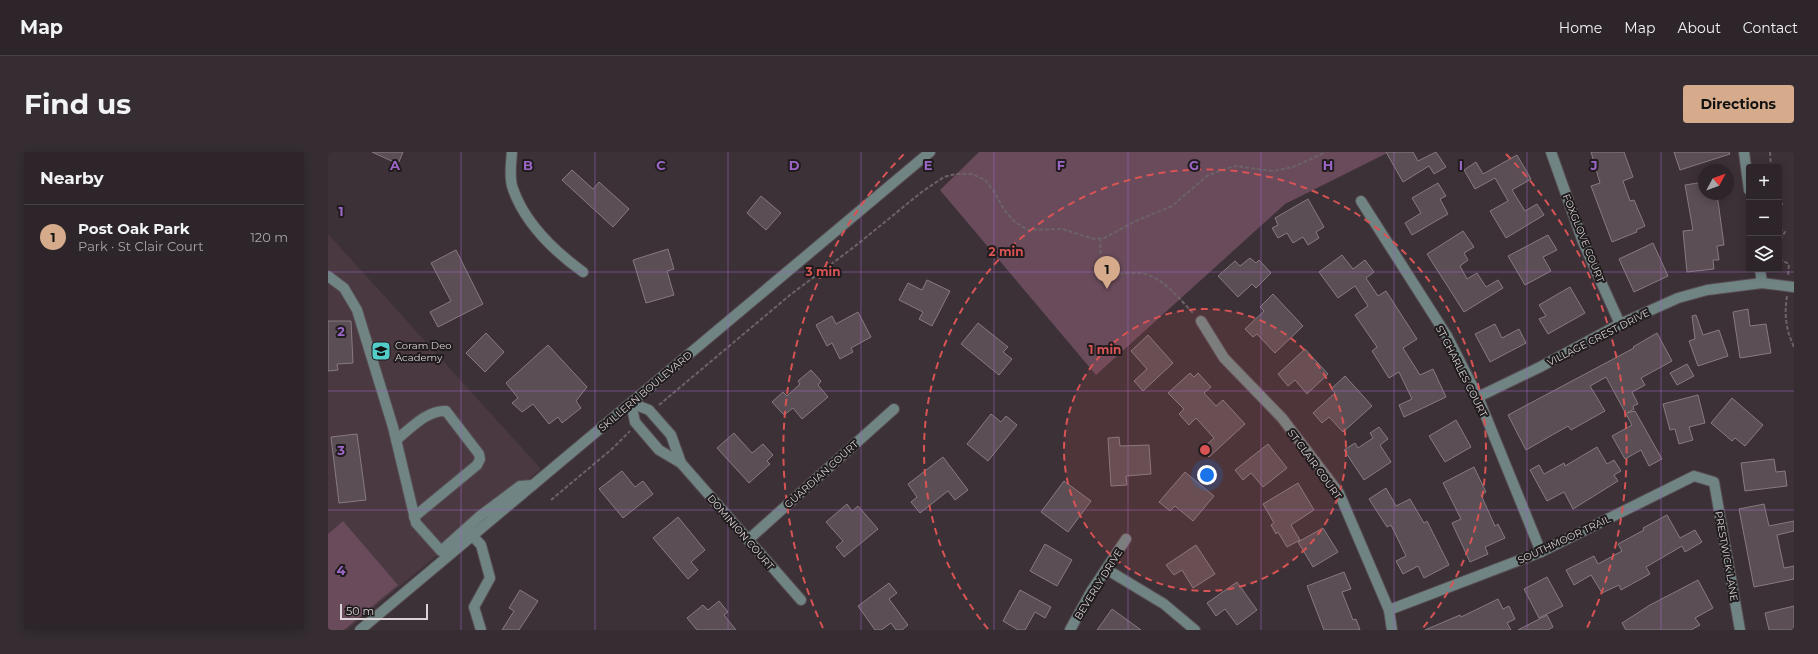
<!DOCTYPE html>
<html lang="en">
<head>
<meta charset="utf-8">
<style>
	body { margin:0; font-family:Montserrat,sans-serif; background:#352d31; color:#f1f3f6 }
	.controls { position:absolute; right:12px; top:12px; display:grid; overflow:hidden; border-radius:4px; box-shadow:0 2px 10px #0003 }
	.controls button { width:36px; height:36px; display:grid; place-items:center; padding:0; border:0; border-bottom:1px solid #484246; background:#2d2529; color:#f1f3f6; font:20px sans-serif }
	.compass { position:absolute; left:1370px; top:12px; width:36px; height:36px; border-radius:50%; background:#2d2529; box-shadow:0 2px 10px #0003; rotate:49deg }
	.scale { position:absolute; left:12px; bottom:10px; width:88px; box-sizing:border-box; padding-left:4px; border:2px solid #dad3d6; border-top:0; font-size:11px; line-height:14px; white-space:nowrap; color:#dad3d6; -webkit-text-stroke:3px #201b1d; paint-order:stroke }
	.you { position:absolute; left:879px; top:323px; width:14px; height:14px; margin:-10px; border:3px solid #fff; border-radius:50%; background:#1a73e8; box-shadow:0 0 0 6px #1a73e833 }
	.badge { display:grid; place-items:center; width:26px; height:26px; border-radius:50%; background:#d6ab8b; color:#111; font-size:13px; font-weight:700 }
	.pin { position:absolute; translate:-50% -33px; filter:drop-shadow(0 1px 2px #0008) }
	.pin::after { content:''; position:absolute; top:21px; width:14px; height:12px; background:inherit; clip-path:polygon(0 0,100% 0,50% 100%) }
	.list { margin:0; padding:0; list-style:none }
	h2 { display:flex; justify-content:space-between; align-items:center; height:52px; margin:0; padding:0 16px; font-size:17px }
	h2 small { font-size:13px; font-weight:400; color:#a7a5a8 }
	.list li { display:grid; grid-template-columns:26px 1fr auto; gap:12px; align-items:center; box-sizing:border-box; height:64px; padding:0 16px; border-top:1px solid #484246 }
	.list b { display:block; font-size:15px; white-space:nowrap }
	.list p { margin:0; font-size:13px; white-space:nowrap; color:#a7a5a8 }
	.list em { font-size:13px; font-style:normal; color:#a7a5a8 }
	.icon { flex:none; width:22px; height:22px; fill:none; stroke:currentColor; stroke-width:2; stroke-linecap:round; stroke-linejoin:round }
	.map { position:relative; flex:none; width:1466px; height:478px; overflow:hidden; border-radius:4px }
	header { display:flex; align-items:center; gap:24px; box-sizing:border-box; height:56px; padding:0 20px; background:#2d2529; border-bottom:1px solid #484246 }
	header strong { font-size:19px }
	nav { display:flex; gap:22px; margin-inline-start:auto; font-size:14px }
	.intro { display:flex; align-items:center; justify-content:space-between; box-sizing:border-box; height:96px; padding:0 24px }
	h1 { margin:0; font-size:28px }
	.button { padding:10px 18px; border-radius:4px; background:#d6ab8b; color:#111; font-size:14px; font-weight:700 }
	main { display:flex; gap:24px; padding:0 24px }
	aside { flex:1; background:#2d2529; border-radius:4px; box-shadow:0 2px 10px #0003 }
	.map>svg:first-child { display:block }
</style>
</head>
<body>
<header>
<strong>Map</strong>
<nav><a>Home</a><a>Map</a><a>About</a><a>Contact</a></nav>
</header>
<div class="intro"><h1>Find us</h1><a class="button">Directions</a></div>
<main>
<aside>
<h2>Nearby<small></small></h2>
<ul class="list">
<li><span class="badge">1</span><div><b>Post Oak Park</b><p>Park · St Clair Court</p></div><em>120 m</em></li>
</ul>
</aside>
<div class="map">
<svg width="1466" height="478" viewBox="0 0 1466 478">
	<rect width="100%" height="100%" fill="#3c3137"/>
	<polygon fill="#4a3941" points="0,82 213,317 19,478 0,478"/>
	<g fill="#694b5b">
		<polygon points="651,0 1061,0 957,52 768,223 612,38"/>
		<polygon points="15,369 70,433 16,478 0,478 0,382"/>
	</g>
	<g fill="#5b4f55" stroke="#877a81">
		<polygon points="44,0 75,0 70,12"/>
		<polygon points="1058,0 1085,0 1090,9 1108,0 1118,15 1106,22 1101,14 1075,30"/>
		<polygon points="1263,0 1296,0 1305,25 1295,29 1302,49 1306,48 1317,74 1308,78 1309,80 1284,90 1263,34 1272,31"/>
		<polygon points="1346,0 1401,0 1402,2 1352,18"/>
		<polygon points="1189,3 1203,27 1184,38 1197,59 1209,52 1216,63 1178,86 1162,59 1180,49 1167,26 1147,37 1136,18 1148,10 1155,22"/>
		<polygon points="244,18 265,37 271,30 301,57 285,75 234,28"/>
		<polygon points="1376,30 1376,42 1389,42 1396,93 1389,94 1391,108 1385,108 1386,117 1359,120 1355,79 1365,78 1357,33"/>
		<polygon points="1110,31 1118,44 1112,47 1120,62 1084,83 1077,71 1093,61 1084,46"/>
		<polygon points="433,44 453,61 438,78 419,61"/>
		<polygon points="980,47 996,75 988,80 991,86 980,93 975,85 965,91 959,81 950,86 944,76 950,73 947,66"/>
		<polygon points="1135,79 1146,95 1136,101 1140,108 1132,114 1139,127 1149,121 1158,135 1170,128 1175,136 1136,160 1099,102"/>
		<polygon points="1220,83 1229,98 1215,105 1223,119 1197,133 1180,104"/>
		<polygon points="1325,91 1340,124 1306,140 1291,107"/>
		<polygon points="340,97 346,117 339,119 346,143 318,151 305,108"/>
		<polygon points="128,98 155,152 110,175 102,160 123,149 103,111"/>
		<polygon points="1014,103 1025,117 1037,108 1046,120 1038,126 1050,144 1058,139 1089,187 1075,196 1092,223 1105,217 1118,245 1076,265 1071,253 1084,247 1071,220 1061,226 1044,199 1049,195 1027,163 1040,154 1027,134 1010,146 991,120"/>
		<polygon points="922,106 928,111 931,108 943,121 928,136 924,132 910,145 890,124 907,109 912,114"/>
		<polygon points="599,128 622,139 604,174 591,167 595,160 571,148 580,131 594,138"/>
		<polygon points="1242,135 1257,161 1220,182 1211,167 1218,164 1211,153"/>
		<polygon points="945,142 975,174 947,201 929,182 925,185 917,177 936,159 932,155"/>
		<polygon points="1420,157 1422,174 1438,172 1443,201 1412,206 1405,160"/>
		<polygon points="530,160 543,185 523,196 525,200 512,207 504,191 499,194 488,173 504,164 508,172"/>
		<polygon points="1368,163 1375,183 1391,178 1400,204 1370,214 1361,189 1367,187 1364,164"/>
		<polygon points="0,169 23,169 25,211 9,212 10,218 0,219"/>
		<polygon points="650,171 680,195 675,200 684,207 671,223 633,192"/>
		<polygon points="1167,172 1174,186 1191,177 1198,191 1162,210 1147,182"/>
		<polygon points="158,181 176,200 157,220 138,201"/>
		<polygon points="1329,181 1344,209 1313,226 1317,233 1304,240 1310,252 1305,254 1306,257 1299,261 1307,259 1334,307 1321,314 1313,298 1297,307 1284,284 1304,273 1278,225 1262,234 1277,259 1243,278 1240,274 1198,298 1180,263 1306,196 1305,195"/>
		<polygon points="820,183 845,211 815,239 806,229 819,217 803,199"/>
		<polygon points="220,193 259,235 248,249 253,256 234,271 230,265 221,272 205,252 194,260 184,251 190,246 178,231"/>
		<polygon points="977,197 1000,222 979,242 967,228 960,234 950,222"/>
		<polygon points="1359,212 1366,224 1349,233 1342,221"/>
		<polygon points="483,218 493,229 490,233 500,245 474,267 465,256 456,263 444,250 455,240 459,244 472,232 470,229"/>
		<polygon points="862,221 866,225 870,221 883,235 876,241 888,254 895,248 917,272 881,305 874,297 886,286 868,266 861,273 851,262 856,257 840,241"/>
		<polygon points="1017,224 1044,254 1015,280 1001,265 994,271 985,261 1007,241 1003,237"/>
		<polygon points="1370,243 1377,271 1361,275 1365,288 1351,292 1347,277 1342,278 1335,252"/>
		<polygon points="1404,246 1435,273 1417,294 1407,286 1404,289 1383,271"/>
		<polygon points="663,262 673,270 678,264 689,273 660,309 639,292"/>
		<polygon points="1128,268 1143,295 1117,310 1101,284"/>
		<polygon points="1051,275 1060,287 1052,293 1063,310 1036,328 1016,298 1027,291 1030,296 1045,286 1042,281"/>
		<polygon points="406,281 424,301 435,292 445,303 439,309 442,312 421,331 389,296"/>
		<polygon points="29,282 38,348 11,351 3,285"/>
		<polygon points="791,285 792,294 821,293 823,322 798,324 799,333 783,334 780,286"/>
		<polygon points="940,292 959,316 935,335 923,321 915,328 907,318"/>
		<polygon points="1269,295 1279,312 1286,308 1293,319 1286,323 1290,329 1245,357 1236,340 1219,349 1202,318 1211,313 1216,322 1236,311 1237,314"/>
		<polygon points="615,305 640,338 627,348 620,339 592,361 583,350 589,345 580,332"/>
		<polygon points="1446,307 1448,320 1457,319 1459,334 1417,339 1413,311"/>
		<polygon points="1146,315 1158,340 1153,343 1167,374 1170,372 1177,386 1157,395 1160,402 1142,410 1124,371 1133,367 1115,331"/>
		<polygon points="294,319 307,335 315,329 325,342 295,366 271,337"/>
		<polygon points="857,320 886,344 865,369 847,354 842,359 831,350"/>
		<polygon points="736,329 763,349 740,380 713,360"/>
		<polygon points="970,331 986,358 963,373 972,388 959,395 950,380 948,382 943,373 946,371 935,352"/>
		<polygon points="1058,336 1068,354 1082,347 1096,371 1099,369 1121,413 1096,426 1090,414 1075,422 1068,409 1078,404 1063,373 1059,375 1041,347"/>
		<polygon points="519,352 524,359 530,354 550,377 516,405 508,395 515,389 498,370"/>
		<polygon points="1436,352 1441,374 1466,369 1466,379 1449,383 1456,416 1466,414 1466,427 1426,435 1411,357"/>
		<polygon points="1339,363 1352,386 1367,378 1374,390 1357,400 1354,394 1318,415 1322,422 1293,438 1291,433 1274,441 1263,423 1246,433 1238,418 1266,404 1270,412 1294,399 1290,392 1316,378 1315,376"/>
		<polygon points="350,365 377,398 363,410 370,418 360,427 325,386"/>
		<polygon points="995,376 1010,400 985,415 970,390"/>
		<polygon points="717,392 744,408 729,434 702,419"/>
		<polygon points="868,393 887,422 865,436 854,418 846,423 838,413"/>
		<polygon points="1016,420 1023,437 1014,440 1025,468 1028,467 1032,478 996,478 979,434"/>
		<polygon points="1219,425 1235,454 1211,466 1196,437"/>
		<polygon points="1370,428 1385,456 1367,466 1372,473 1363,478 1298,478 1294,471 1322,453"/>
		<polygon points="909,430 929,458 909,473 897,457 888,464 879,451"/>
		<polygon points="561,431 569,441 561,447 580,473 574,478 568,478 563,471 553,478 547,478 530,454"/>
		<polygon points="192,438 210,449 191,478 174,478 186,459 181,456"/>
		<polygon points="692,438 723,455 717,466 707,460 697,478 690,478 675,469"/>
		<polygon points="1170,447 1175,457 1181,454 1187,467 1179,471 1183,478 1097,478 1132,463 1133,465"/>
		<polygon points="391,449 400,460 396,463 408,478 369,478 359,466 375,453 380,458"/>
		<polygon points="1466,454 1466,478 1441,478 1437,461"/>
		<polygon points="784,457 813,478 769,478"/>
		<polygon points="1219,463 1225,475 1220,478 1190,478"/>
	</g>
	<g fill="none" stroke-linecap="round" stroke-linejoin="round">
		<defs>
			<g id="minor">
				<path d="M184 0C183 11 181 27 185 37 197 71 226 99 255 120"/>
				<polyline points="1223,0 1255,90 1292,172"/>
				<polyline points="1416,0 1421,38"/>
				<polyline points="1033,49 1119,184 1150,245 1213,400"/>
				<polyline points="1432,117 1434,131"/>
				<polyline points="0,124 16,136 29,158 65,275 88,371 113,399 152,364 192,334 205,333"/>
				<polyline points="873,169 896,206 954,266 1011,341 1061,458 1064,478"/>
				<polyline points="1150,245 1212,215 1292,172 1350,146 1379,138 1434,131 1466,135"/>
				<polyline points="303,251 307,270 331,298 353,311 473,448"/>
				<polyline points="303,251 321,258 343,283 353,311"/>
				<path d="M68 288C83 276 99 258 118 259L151 302 152 307 149 313 86 365"/>
				<polyline points="140,379 153,393 162,426 146,455 153,478"/>
				<polyline points="420,388 566,257"/>
				<polyline points="778,417 836,452 867,478"/>
				<polyline points="1061,458 1213,400 1366,324 1386,330 1412,478"/>
				<polyline points="32,478 602,0"/>
				<polyline points="742,478 764,438 798,387"/>
			</g>
		</defs>
		<use href="#minor" stroke="#584e54" stroke-width="12"/>
		<g stroke="#6c6267" stroke-width="2" stroke-dasharray="4 2" stroke-linecap="butt">
			<polyline points="1442,0 1443,15"/>
			<polyline points="1451,51 1455,52 1451,56"/>
			<polyline points="1451,77 1457,80 1451,90"/>
			<path d="M772 86C773 96 771 111 778 119 783 125 807 119 817 122 838 128 851 147 866 162"/>
			<polyline points="1451,107 1461,112 1460,124"/>
			<path d="M1459 144C1456 163 1458 178 1466 195"/>
			<polyline points="331,253 462,143 526,95 595,39 616,25 628,22 644,22 657,28 666,39 676,58 687,70 700,78 734,77 766,87 776,86 808,69 844,54 879,24 894,18 907,14 945,19 965,15 998,0"/>
			<polyline points="223,348 284,297 302,279"/>
		</g>
		<use href="#minor" stroke="#708483" stroke-width="10"/>
	</g>
	<path fill="none" stroke="#9c66c7" stroke-width="1" stroke-opacity="0.55" d="M133 0V478M267 0V478M400 0V478M533 0V478M666 0V478M800 0V478M933 0V478M1066 0V478M1199 0V478M1333 0V478M0 120H1466M0 239H1466M0 358H1466"/>
	<circle cx="877" cy="298" r="141" fill="#d75354" fill-opacity=".12"/>
	<g fill="none" stroke="#d75354" stroke-width="2" stroke-dasharray="7 5">
		<circle cx="877" cy="298" r="141"/>
		<path d="M660 477A281 281 0 1 1 1094 477"/>
		<path d="M495 476A422 422 0 0 1 576 2M1178 2A422 422 0 0 1 1259 476"/>
	</g>
	<defs>
		<symbol id="school-square" viewBox="-11 -11 22 22"><rect x="-9" y="-9" width="18" height="18" rx="4" fill="#53cdc9" stroke="#201b1d"/><path d="M0-5L7-2L0 1L-7-2ZM-4 1L0 2.5L4 1V4Q0 6-4 4Z" fill="#111"/></symbol>
	</defs>
	<g fill-rule="evenodd">
		<use href="#school-square" x="42" y="188" width="22" height="22"/>
	</g>
	<g text-anchor="middle" stroke-width="4" stroke-linejoin="round" paint-order="stroke">
		<g font-size="10" fill="#dad3d6" stroke="#201b1d">
			<text transform="translate(1256 86) rotate(68)" y="4">FOXGLOVE COURT</text>
			<text transform="translate(1270 185) rotate(-27)" y="4">VILLAGE CREST DRIVE</text>
			<text transform="translate(1134 219) rotate(63)" y="4">ST CHARLES COURT</text>
			<text transform="translate(317 239) rotate(-40)" y="4">SKILLERN BOULEVARD</text>
			<text transform="translate(987 312) rotate(54)" y="4">ST CLAIR COURT</text>
			<text transform="translate(493 322) rotate(-42)" y="4">GUARDIAN COURT</text>
			<text transform="translate(413 380) rotate(49)" y="4">DOMINION COURT</text>
			<text transform="translate(1236 387) rotate(-25)" y="4">SOUTHMOOR TRAIL</text>
			<text transform="translate(1399 404) rotate(80)" y="4">PRESTWICK LANE</text>
			<text transform="translate(770 432) rotate(-58)" y="4">BEVERLY DRIVE</text>
		</g>
		<g font-size="10" fill="#dad3d6" stroke="#201b1d" text-anchor="start">
			<text x="67" y="197">Coram Deo<tspan x="67" dy="12">Academy</tspan></text>
		</g>
	</g>
	<g font-size="13" text-anchor="middle" font-weight="bold" fill="#9c66c7" stroke="#201b1d" stroke-width="4" stroke-linejoin="round" paint-order="stroke">
		<text x="67" y="18">A</text>
		<text x="200" y="18">B</text>
		<text x="333" y="18">C</text>
		<text x="466" y="18">D</text>
		<text x="600" y="18">E</text>
		<text x="733" y="18">F</text>
		<text x="866" y="18">G</text>
		<text x="1000" y="18">H</text>
		<text x="1133" y="18">I</text>
		<text x="1266" y="18">J</text>
		<text x="13" y="64">1</text>
		<text x="13" y="184">2</text>
		<text x="13" y="303">3</text>
		<text x="13" y="423">4</text>
	</g>
	<circle cx="877" cy="298" r="6" fill="#d75354" stroke="#201b1d" stroke-width="2"/>
	<g font-size="12" text-anchor="middle" font-weight="bold" fill="#d75354" stroke="#201b1d" stroke-width="4" stroke-linejoin="round" paint-order="stroke">
		<text x="678" y="104">2 min</text>
		<text x="495" y="124">3 min</text>
		<text x="777" y="202">1 min</text>
	</g>
</svg>
<div class="controls">
<button>+</button>
<button>−</button>
<button><svg class="icon" aria-label="layers" viewBox="0 0 24 24"><path d="M12 4l9 5-9 5-9-5zM3 14l9 5 9-5"/></svg></button>
</div>
<svg class="compass" viewBox="-18 -18 36 36"><path d="M0-13l5 13h-10z" fill="#e53935"/><path d="M0 13l5-13h-10z" fill="#a7a5a8"/></svg>
<div class="scale">50 m</div>
<div class="you"></div>
<div class="pin badge" style="left:779px;top:137px">1</div>
</div>
</main>
</body>
</html>
